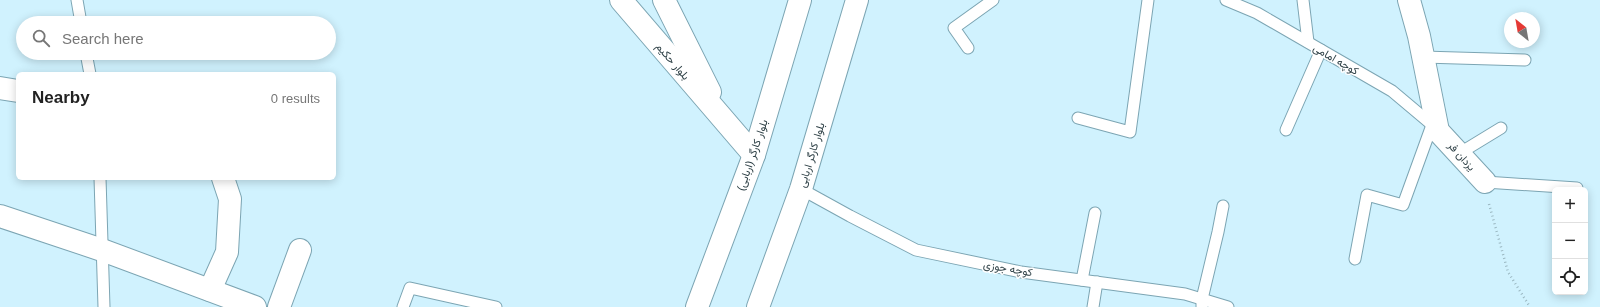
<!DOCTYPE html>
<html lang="en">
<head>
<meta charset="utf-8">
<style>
	body { margin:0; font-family:Helvetica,Vazirmatn,sans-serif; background:#f6f6f6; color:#222 }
	.controls { position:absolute; right:12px; bottom:12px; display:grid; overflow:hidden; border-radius:6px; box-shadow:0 2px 10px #0003 }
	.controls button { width:36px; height:36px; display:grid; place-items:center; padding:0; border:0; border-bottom:1px solid #e0e0e0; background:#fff; color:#222; font:20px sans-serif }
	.compass { position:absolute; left:1504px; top:12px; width:36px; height:36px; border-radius:50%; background:#fff; box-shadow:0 2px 10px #0003; rotate:329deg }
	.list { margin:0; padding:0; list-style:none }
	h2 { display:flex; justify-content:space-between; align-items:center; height:52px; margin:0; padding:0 16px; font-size:17px }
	h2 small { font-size:13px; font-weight:400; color:#767676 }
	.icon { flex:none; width:22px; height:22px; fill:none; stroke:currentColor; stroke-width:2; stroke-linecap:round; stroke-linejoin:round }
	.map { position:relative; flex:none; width:1600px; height:307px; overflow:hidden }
	.search { position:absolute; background:#fff; box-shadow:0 2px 10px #0003; left:16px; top:16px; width:320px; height:44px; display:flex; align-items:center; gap:10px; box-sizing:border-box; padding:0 14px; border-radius:22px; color:#767676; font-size:15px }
	.panel { position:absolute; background:#fff; box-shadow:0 2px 10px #0003; left:16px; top:72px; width:320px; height:108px; border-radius:6px }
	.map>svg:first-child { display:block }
</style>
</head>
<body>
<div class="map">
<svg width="1600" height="307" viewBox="0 0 1600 307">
	<rect width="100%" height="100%" fill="#d0f2fe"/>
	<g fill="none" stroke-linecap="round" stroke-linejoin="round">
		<defs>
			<g id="service">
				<polyline points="77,0 81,23"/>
				<polyline points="1226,0 1257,13 1392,91 1436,128"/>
				<polyline points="1303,0 1308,42"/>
				<polyline points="968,48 954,28 993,0"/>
				<polyline points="86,53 90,74"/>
				<polyline points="1423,57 1525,60"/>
				<polyline points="1078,118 1130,132 1148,0"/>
				<polyline points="1286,130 1321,50"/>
				<polyline points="1460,153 1501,128"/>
				<polyline points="100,178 104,307"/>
				<polyline points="1485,182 1577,188"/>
				<polyline points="801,189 850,216 916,250 1021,272 1185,294 1228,307"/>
				<polyline points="1355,259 1367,195 1403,205 1432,125"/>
				<polyline points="1082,280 1095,213"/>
				<polyline points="403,307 410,288 496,307"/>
				<polyline points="1093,307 1097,282"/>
				<polyline points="1202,307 1202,299 1218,232 1223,206"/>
			</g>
			<g id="minor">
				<polyline points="1409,0 1419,36 1438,131 1485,182"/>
				<polyline points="0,88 18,91"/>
				<polyline points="0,216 102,250 255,307"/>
				<polyline points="210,290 227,252 230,199 223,178"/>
				<polyline points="279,307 300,250"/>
			</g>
			<g id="tertiary">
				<polyline points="621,0 754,155"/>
				<polyline points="664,0 710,92"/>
			</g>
			<g id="primary">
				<polyline points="697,307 754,155 800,0"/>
				<polyline points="758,307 801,189 857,0"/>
			</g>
		</defs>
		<use href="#service" stroke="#7ca5b3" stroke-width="13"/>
		<use href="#minor" stroke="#7ca5b3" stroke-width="24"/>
		<use href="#tertiary" stroke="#7ca5b3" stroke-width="24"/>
		<use href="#primary" stroke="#7ca5b3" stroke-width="24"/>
		<polyline stroke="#9bb8c2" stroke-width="2.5" stroke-dasharray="1 3" stroke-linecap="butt" points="1489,204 1508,272 1530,307"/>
		<use href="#service" stroke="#fff" stroke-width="11"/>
		<use href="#minor" stroke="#fff" stroke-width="22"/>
		<use href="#tertiary" stroke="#fff" stroke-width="22"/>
		<use href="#primary" stroke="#fff" stroke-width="22"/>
	</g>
	<g text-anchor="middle" stroke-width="3" stroke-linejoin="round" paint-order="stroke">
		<g font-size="11" fill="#2e4046" stroke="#fff">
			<text transform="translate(1336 59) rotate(30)" y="4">کوچه امامی</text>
			<text transform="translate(673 61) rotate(49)" y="4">بلوار حکیم</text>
			<text transform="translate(752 155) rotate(-71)" y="4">بلوار کارگر (اربابی)</text>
			<text transform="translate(811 155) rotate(-73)" y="4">بلوار کارگر اربابی</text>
			<text transform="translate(1462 156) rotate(48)" y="4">یزدان فر</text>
			<text transform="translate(1008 268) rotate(10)" y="4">کوچه جوزی</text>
		</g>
	</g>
</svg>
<div class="controls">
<button>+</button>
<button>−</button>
<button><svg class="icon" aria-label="locate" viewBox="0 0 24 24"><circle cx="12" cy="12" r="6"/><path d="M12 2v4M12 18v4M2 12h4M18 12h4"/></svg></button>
</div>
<svg class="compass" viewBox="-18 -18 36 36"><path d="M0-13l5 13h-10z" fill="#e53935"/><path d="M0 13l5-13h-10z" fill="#767676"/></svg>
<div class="search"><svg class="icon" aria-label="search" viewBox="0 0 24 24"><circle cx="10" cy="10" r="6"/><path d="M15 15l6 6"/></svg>Search here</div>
<section class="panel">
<h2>Nearby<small>0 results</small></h2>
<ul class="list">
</ul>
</section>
</div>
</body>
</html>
